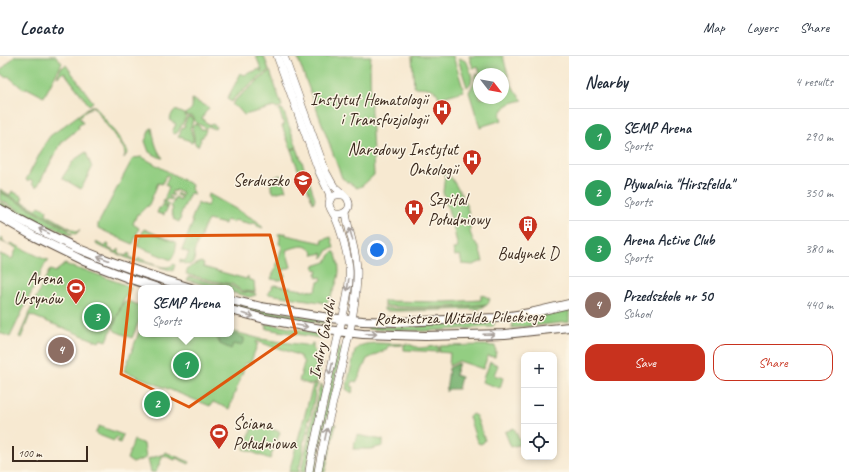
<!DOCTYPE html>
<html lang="en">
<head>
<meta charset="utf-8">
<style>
	body { margin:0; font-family:Caveat,sans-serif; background:#f6f6f7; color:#1f2937 }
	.controls { position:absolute; right:12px; bottom:12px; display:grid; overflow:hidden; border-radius:8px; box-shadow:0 2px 6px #0003 }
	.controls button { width:36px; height:36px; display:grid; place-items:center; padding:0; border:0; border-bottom:1px solid #e0e1e3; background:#fff; color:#1f2937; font:20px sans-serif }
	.compass { position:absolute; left:473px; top:12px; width:36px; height:36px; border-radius:50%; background:#fff; box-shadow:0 2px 6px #0003; rotate:121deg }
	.scale { position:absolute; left:12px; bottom:10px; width:76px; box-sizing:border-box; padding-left:4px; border:2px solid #3b2a1e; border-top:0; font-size:11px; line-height:14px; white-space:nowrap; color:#3b2a1e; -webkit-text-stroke:3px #fcf5e5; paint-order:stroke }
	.you { position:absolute; left:377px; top:194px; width:14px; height:14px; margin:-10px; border:3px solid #fff; border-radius:50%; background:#1a73e8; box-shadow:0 0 0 6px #1a73e833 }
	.badge { display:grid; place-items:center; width:26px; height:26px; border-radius:50%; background:#c8321e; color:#fff; font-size:13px; font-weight:700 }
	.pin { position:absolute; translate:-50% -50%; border:2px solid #fff; box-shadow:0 1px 4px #0006 }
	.popup { position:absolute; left:138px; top:229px; width:96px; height:52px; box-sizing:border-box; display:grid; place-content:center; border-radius:8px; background:#fff; filter:drop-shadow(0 1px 3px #0005); font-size:13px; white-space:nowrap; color:#747a83 }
	.popup b { font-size:15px; color:#1f2937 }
	.popup::after { content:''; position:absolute; left:50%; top:100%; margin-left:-8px; border:8px solid transparent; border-top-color:#fff }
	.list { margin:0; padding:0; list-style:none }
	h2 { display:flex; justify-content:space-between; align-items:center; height:52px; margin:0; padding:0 16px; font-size:17px }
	h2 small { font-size:13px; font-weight:400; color:#747a83 }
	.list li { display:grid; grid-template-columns:26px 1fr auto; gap:12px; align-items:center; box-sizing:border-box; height:56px; padding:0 16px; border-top:1px solid #e0e1e3 }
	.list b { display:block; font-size:15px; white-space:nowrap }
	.list p { margin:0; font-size:13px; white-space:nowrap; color:#747a83 }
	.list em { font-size:13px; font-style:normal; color:#747a83 }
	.actions { display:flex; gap:8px; padding:12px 16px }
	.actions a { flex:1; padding:9px 0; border:1px solid #c8321e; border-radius:12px; text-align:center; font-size:14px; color:#c8321e }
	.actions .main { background:#c8321e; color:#fff }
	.icon { flex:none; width:22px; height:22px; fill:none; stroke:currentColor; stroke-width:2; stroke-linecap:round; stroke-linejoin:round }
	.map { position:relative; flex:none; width:569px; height:416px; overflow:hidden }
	header { display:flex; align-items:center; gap:24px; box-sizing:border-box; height:56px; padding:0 20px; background:#fff; border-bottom:1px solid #e0e1e3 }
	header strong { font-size:19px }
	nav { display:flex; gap:22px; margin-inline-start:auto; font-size:14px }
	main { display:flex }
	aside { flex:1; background:#fff }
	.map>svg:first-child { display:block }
</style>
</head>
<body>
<header>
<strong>Locato</strong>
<nav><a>Map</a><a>Layers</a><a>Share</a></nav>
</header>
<main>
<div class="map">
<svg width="569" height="416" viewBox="0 0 569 416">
	<rect width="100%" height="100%" fill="#fcf5e5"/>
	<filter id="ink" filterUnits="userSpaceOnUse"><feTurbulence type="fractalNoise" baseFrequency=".025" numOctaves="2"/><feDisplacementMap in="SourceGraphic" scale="8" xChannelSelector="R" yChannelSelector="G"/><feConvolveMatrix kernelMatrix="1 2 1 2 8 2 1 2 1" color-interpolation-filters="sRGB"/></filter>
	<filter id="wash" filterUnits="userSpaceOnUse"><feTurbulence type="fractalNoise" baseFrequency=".012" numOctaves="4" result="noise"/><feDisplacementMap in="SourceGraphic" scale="16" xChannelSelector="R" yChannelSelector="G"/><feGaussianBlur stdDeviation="0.9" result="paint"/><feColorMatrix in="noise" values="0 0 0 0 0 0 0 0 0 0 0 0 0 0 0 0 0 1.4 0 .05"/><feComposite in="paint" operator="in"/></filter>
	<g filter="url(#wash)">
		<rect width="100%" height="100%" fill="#f7e9d1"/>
		<g fill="#93ce82" stroke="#677c50">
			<polygon points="15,0 56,0 62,7 44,41 27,32 23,33 8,20 6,22 0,17 0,15"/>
			<polygon points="256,0 264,0 269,14 234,42 232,46 227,43 241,17 244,19 260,13 261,16 262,15"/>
			<polygon points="297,0 371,0 370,10 371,56 374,119 362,130 357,132 342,122"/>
			<path d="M412 0H453L464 35 439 42C436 30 424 32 414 31Z"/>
			<path d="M469 0H503C507 15 510 33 523 44 511 47 506 47 500 59L502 64 483 70V71L480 72 469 36 475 25V19L479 18V42H503V18H480L478 10 473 12Z"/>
			<path d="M460 2 467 6C470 15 476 25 467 31L458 3Z"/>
			<polygon points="66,9 93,46 89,49 64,16 57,21 61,12"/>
			<polygon points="270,15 282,50 281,51 277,53 274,51 244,59 239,53 232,49 235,44"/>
			<path d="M192 43 209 52 205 57 202 63 205 64V66L211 69 212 68 216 70 215 73 209 71 206 72 195 66 192 60H187L186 57C194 53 192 50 192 43Z"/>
			<polygon points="91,50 95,50 122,86 121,87 126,92 128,96 124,102 124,101 125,99 124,93 93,50 79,61 83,67 78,70 79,72 62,86 37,131 32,128 33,126 30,124 28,126 26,124 46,86 50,80"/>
			<polygon points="176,53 178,56 181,56 181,57 185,58 186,61 178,76 175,78 172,76 176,68 169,64 173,56"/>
			<polygon points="282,53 283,54 297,91 291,93 282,70 284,69 279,54"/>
			<polygon points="189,61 192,62 193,64 191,71 190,71 192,78 191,78 192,80 193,80 193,86 192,87 190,86 190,85 188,84 187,84 183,82 183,81 182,80 181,81 178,80 181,76 180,76 183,71 184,71 185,70 184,69 187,62"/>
			<polygon points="194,68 198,69 201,73 205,73 206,74 202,82 201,81 200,83 201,84 198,90 196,89 194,85 194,81 192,70"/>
			<path d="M152 72C154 82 155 93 163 102H161L149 96 145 85 150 73Z"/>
			<polygon points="297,92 315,142 314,146 313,147 304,123 302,124 291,94"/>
			<polygon points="86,96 92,112 81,133 62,122 74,104"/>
			<polygon points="142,101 192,129 191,133 194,138 190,137 180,160 181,161 179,166 173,163 174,161 172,160 173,158 171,157 173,152 171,151 175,141 180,144 181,141 176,139 177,137 182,140 183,137 175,134 174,136 172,135 171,137 173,138 173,140 170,139 169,141 172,142 171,144 167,143 165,146 169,148 167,152 166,152 166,150 165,149 164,151 167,153 165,157 164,157 164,159 157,157 159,152 161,152 169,131 165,129 169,120 166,119 162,128 158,127 148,151 147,150 139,158 137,158 133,168 139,172 133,188 117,181 98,172 98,168 133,102"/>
			<polygon points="445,118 448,118 450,120 462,139 468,154 470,166 470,176 473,184 479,192 483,205 473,209 462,208 460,199 455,200 453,193 458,192 453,170 443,136"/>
			<polygon points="280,119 286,134 274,137 271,132 271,123"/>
			<polygon points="0,133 10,139 12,135 23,141 21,145 36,153 39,150 47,154 46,158 77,176 80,173 78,177 74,178 69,173 0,135"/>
			<polygon points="0,136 68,174 72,179 72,180 54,171 53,172 0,144"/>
			<polygon points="209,138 257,165 263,172 257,170 257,168 252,167 251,168 234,164 233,166 226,164 225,168 208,164 203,173 200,184 197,188 194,197 195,205 189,209 180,206 180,204 185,205 189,197 182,194 193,166 191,165 198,147 201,149 202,148 207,150 210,144 207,141"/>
			<polygon points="0,146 67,181 66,183 0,149"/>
			<path d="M144 173 175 186C178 192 174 199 171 204L137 190Z"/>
			<path d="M286 177V179L323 187 322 184 331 181 334 192 328 194 323 202 322 197 314 199 311 193H309C304 187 294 192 286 194L291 211 286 213H285L283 216 285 220C281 226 277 224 271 223L277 208 282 191 281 189 279 188 280 181 278 178Z"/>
			<polygon points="1,181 3,182 2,185 9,189 11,187 44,203 49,204 48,206 46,206 10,281 0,277 0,198 12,203 17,192 0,185"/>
			<path d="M96 186 105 191 107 188H108L109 189 108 192 116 196 119 193V197L126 200 129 197 130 199 129 201 137 205 139 202C149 206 165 216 174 208L175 209 173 215 144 206 134 205 97 189Z"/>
			<path d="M333 196H335C337 201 339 209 339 215 339 225 331 240 326 248L320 246 268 238 270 233 273 231 272 230 275 229 302 234V235H304L305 234 312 235 316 234 318 226 322 224 321 221 317 222 316 217 318 216 317 213 315 214 314 210 326 206 330 199Z"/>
			<path d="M201 206 204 208 203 211 246 223 248 220V223L254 225 255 236 243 235 239 233 232 228 213 225 186 218C188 209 194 210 201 206Z"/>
			<path d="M65 208C70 211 76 212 82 214V213L131 231 127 241 125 240 107 285 101 283 99 286 30 259 21 282 19 281 34 246 49 215 51 214 55 216Z"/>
			<polygon points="188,221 190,221 213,227 231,229 241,236 255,237 256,239 249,241 231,236 231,232 216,232 187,224"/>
			<path d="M481 239 485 240 490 243 488 248C455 252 418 252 384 250V245L445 246 481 244Z"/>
			<polygon points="128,245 141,250 141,260 132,282 115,275 113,271 123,247"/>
			<polygon points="231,247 324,264 324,267 260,258 231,250"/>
			<path d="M487 249 479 253 403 255H385L384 254V252C418 254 453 253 487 249Z"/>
			<polygon points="569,253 569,266 512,272 512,265 532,262"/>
			<polygon points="494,266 495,268 492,271 424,275 368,273 368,270 403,271"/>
			<polygon points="269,268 322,278 322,281 320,282 267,273 266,272 267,270 265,269"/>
			<polygon points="141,271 141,278 212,278 218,283 220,288 233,288 238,289 235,279 231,278 231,275 261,283 311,290 312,287 313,287 313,292 316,299 315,300 322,308 321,310 320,310 319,314 320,315 318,325 311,329 299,325 304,307 300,300 279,292 278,293 257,285 256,287 258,287 250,308 246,307 229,353 213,346 210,350 124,315"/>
			<path d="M376 287 403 288 402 289 388 290 386 294 367 303 357 326 353 325 351 330 354 331 352 337 346 333 355 295C360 287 368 288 376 287Z"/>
			<polygon points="404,288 408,288 419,292 438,290 438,296 404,294"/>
			<polygon points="484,289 495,290 496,296 495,301 488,300 483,313 459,305 449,310 450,297 439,296 440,290"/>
			<polygon points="338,291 342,292 315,416 311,416"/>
			<polygon points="490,306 498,309 494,319 503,322 500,332 482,326 485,316 486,317"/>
			<polygon points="318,327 316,333 315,333 314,338 315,338 310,363 308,363 308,367 309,367 305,384 304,384 303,389 304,389 300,410 298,410 298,413 299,413 299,416 289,416 313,329"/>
			<polygon points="322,328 322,339 306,416 301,416 319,332 321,329"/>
			<polygon points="472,358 476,360 485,384 483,387 480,388 477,386 469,361"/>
			<polygon points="254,367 280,376 270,403 244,393"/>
			<polygon points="336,368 325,416 321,416 330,371 332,369"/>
			<polygon points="99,370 123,379 120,387 117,386 119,382 116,381 114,385 96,378 96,376"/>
			<polygon points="514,372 521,388 511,391 505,376"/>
			<polygon points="357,379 383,384 383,390 371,393 353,393"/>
			<polygon points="134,384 144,388 146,402 133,407 127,403"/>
			<polygon points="165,396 190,406 189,408 176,402 175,404 163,399 156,416 151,416 148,403 164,398"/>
		</g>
		<g fill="#76b170" stroke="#586e47">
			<polygon points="212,278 231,278 234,279 235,278 244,282 244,286 241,289 238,289 233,288 231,293 220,288 218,283"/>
			<polygon points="459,307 455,319 461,321 458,333 449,333 446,336 449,312"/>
		</g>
	</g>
	<g filter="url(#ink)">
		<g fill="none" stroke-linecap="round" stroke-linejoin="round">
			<defs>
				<g id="tertiary">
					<polyline points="277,0 319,116 329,137 330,144"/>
					<path d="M284 0 326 116C329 121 331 126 334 130 338 134 347 141 348 144 353 154 342 161 333 157"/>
					<path d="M309 416C311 399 316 382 319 365 325 339 331 312 337 285 342 262 351 234 349 211 347 196 341 174 335 161 333 156 329 153 329 147 330 140 336 138 342 139"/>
					<path d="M318 416C326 367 341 319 351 270 354 251 358 232 357 213 356 192 348 175 346 156"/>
				</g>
				<g id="secondary">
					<path d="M0 153C26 167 52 181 79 193 115 208 153 221 191 232"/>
					<polyline points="0,161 35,181 84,205 131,223 158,232"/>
					<polyline points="231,244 261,251 329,262 363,265 397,266 496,262 530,257 569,248"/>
					<polyline points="231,254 265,263 298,269 327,274 363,278 425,280 505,278 569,271"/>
				</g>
			</defs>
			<use href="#tertiary" stroke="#574739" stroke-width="8"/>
			<use href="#secondary" stroke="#574739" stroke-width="10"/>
			<use href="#tertiary" stroke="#fff" stroke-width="7"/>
			<use href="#secondary" stroke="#fff" stroke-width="8"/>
		</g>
		<defs><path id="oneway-shaft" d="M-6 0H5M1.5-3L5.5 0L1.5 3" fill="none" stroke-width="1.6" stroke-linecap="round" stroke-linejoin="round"/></defs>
		<g stroke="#a79f9a">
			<use href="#oneway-shaft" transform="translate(44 175) rotate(-154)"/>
			<use href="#oneway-shaft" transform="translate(351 178) rotate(-106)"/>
			<use href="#oneway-shaft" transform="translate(103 202) rotate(-159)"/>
			<use href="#oneway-shaft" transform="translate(348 229) rotate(97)"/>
			<use href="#oneway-shaft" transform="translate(248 259) rotate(15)"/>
			<use href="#oneway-shaft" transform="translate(302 270) rotate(9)"/>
			<use href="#oneway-shaft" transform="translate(371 278) rotate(2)"/>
			<use href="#oneway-shaft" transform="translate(489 278) rotate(-2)"/>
			<use href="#oneway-shaft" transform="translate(331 313) rotate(103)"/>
			<use href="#oneway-shaft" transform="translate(326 378) rotate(-78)"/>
		</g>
	</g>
	<path fill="none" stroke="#df570d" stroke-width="3" stroke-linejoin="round" d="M270 179 296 277 189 351 121 318 136 180Z"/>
	<defs>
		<symbol id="hospital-pin" viewBox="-11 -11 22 30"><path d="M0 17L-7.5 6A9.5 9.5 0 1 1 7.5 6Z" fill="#c8321e" stroke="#fcf5e5"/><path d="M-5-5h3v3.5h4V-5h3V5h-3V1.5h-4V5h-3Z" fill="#fff"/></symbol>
		<symbol id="school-pin" viewBox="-11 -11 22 30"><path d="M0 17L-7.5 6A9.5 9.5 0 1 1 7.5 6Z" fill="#c8321e" stroke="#fcf5e5"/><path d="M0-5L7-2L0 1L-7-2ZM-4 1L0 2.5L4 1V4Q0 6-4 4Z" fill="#fff"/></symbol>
		<symbol id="building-pin" viewBox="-11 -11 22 30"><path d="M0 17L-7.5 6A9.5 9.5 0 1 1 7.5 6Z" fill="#c8321e" stroke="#fcf5e5"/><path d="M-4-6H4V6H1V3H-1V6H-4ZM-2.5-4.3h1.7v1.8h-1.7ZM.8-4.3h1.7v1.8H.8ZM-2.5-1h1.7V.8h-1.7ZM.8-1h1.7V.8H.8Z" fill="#fff"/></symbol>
		<symbol id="stadium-pin" viewBox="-11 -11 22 30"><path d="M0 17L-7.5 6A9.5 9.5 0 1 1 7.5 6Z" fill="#c8321e" stroke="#fcf5e5"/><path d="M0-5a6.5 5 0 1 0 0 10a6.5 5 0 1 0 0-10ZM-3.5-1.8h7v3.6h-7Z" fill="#fff"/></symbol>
	</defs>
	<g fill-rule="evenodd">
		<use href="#hospital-pin" x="431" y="42" width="22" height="30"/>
		<use href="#hospital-pin" x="461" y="92" width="22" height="30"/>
		<use href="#school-pin" x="292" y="113" width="22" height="30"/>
		<use href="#hospital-pin" x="403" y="142" width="22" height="30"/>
		<use href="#building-pin" x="517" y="158" width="22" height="30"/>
		<use href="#stadium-pin" x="65" y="221" width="22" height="30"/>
		<use href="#stadium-pin" x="208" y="366" width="22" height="30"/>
	</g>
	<g text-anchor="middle" stroke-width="3" stroke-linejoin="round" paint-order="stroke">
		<g font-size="17" fill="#3b2a1e" stroke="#fcf5e5" text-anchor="end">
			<text x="428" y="49">Instytut Hematologii<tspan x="428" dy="20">i Transfuzjologii</tspan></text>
			<text x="458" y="99">Narodowy Instytut<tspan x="458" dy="20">Onkologii</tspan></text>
			<text x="289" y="130">Serduszko</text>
			<text x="428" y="149" text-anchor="start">Szpital<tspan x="428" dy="20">Południowy</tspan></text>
			<text x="528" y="203" text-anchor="middle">Budynek D</text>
			<text x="62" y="228">Arena<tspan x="62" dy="20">Ursynów</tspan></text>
			<text x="233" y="373" text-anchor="start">Ściana<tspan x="233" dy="20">Południowa</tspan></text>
		</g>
		<g font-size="17" fill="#3b2a1e" stroke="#fcf5e5">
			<text transform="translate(459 261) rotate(-1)" y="6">Rotmistrza Witolda Pileckiego</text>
			<text transform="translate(322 283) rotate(-78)" y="6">Indiry Gandhi</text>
		</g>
	</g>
</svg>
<div class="controls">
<button>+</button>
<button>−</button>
<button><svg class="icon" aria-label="locate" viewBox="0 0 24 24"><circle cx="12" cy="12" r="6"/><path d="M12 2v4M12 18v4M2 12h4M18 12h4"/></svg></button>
</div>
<svg class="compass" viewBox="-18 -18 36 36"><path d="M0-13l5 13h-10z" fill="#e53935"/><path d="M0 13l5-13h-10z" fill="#747a83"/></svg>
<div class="scale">100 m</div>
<div class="you"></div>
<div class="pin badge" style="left:186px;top:309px;background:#2e9e5b">1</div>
<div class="popup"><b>SEMP Arena</b>Sports</div>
<div class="pin badge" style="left:157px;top:348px;background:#2e9e5b">2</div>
<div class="pin badge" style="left:97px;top:261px;background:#2e9e5b">3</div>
<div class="pin badge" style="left:61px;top:294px;background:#8d6e63">4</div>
</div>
<aside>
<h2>Nearby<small>4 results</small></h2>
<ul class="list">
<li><span class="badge" style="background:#2e9e5b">1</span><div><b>SEMP Arena</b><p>Sports</p></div><em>290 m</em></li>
<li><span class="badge" style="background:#2e9e5b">2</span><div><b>Pływalnia &quot;Hirszfelda&quot;</b><p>Sports</p></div><em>350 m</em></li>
<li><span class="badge" style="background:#2e9e5b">3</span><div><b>Arena Active Club</b><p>Sports</p></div><em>380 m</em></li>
<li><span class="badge" style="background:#8d6e63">4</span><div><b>Przedszkole nr 50</b><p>School</p></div><em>440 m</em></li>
</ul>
<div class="actions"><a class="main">Save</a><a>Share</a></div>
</aside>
</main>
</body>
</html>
